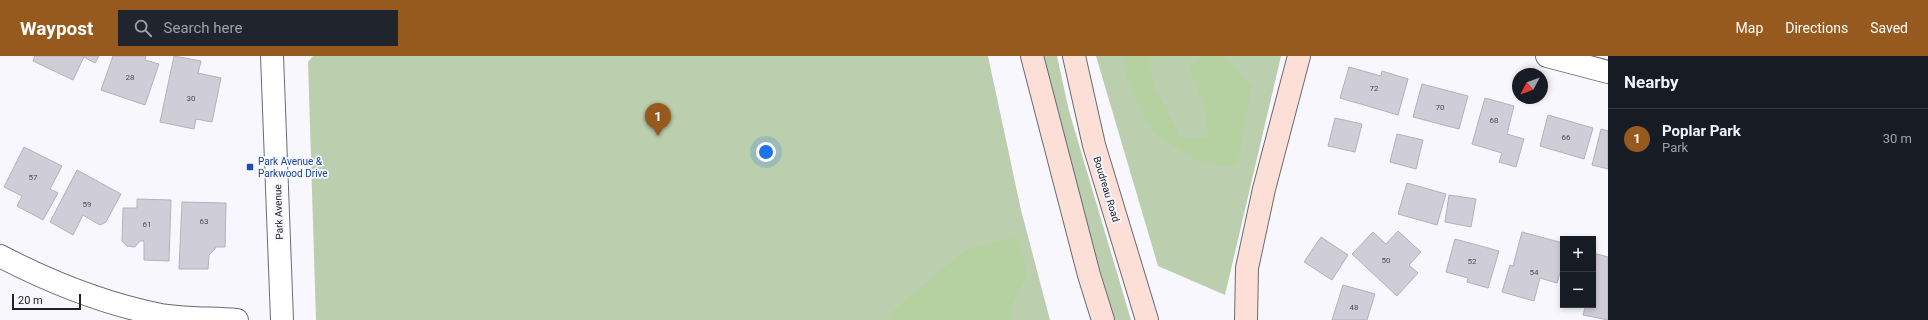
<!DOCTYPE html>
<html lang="en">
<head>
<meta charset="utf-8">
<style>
	body { margin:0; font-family:Roboto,sans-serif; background:#20242c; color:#f1f3f6 }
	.controls { position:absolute; right:12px; bottom:12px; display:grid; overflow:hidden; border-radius:0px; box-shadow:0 2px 6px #0003 }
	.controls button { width:36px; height:36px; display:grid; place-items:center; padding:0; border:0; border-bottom:1px solid #363941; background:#171b24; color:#f1f3f6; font:20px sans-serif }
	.compass { position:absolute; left:1512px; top:12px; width:36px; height:36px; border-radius:50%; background:#171b24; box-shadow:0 2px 6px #0003; rotate:229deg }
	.scale { position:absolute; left:12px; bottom:10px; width:69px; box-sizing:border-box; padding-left:4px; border:2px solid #222226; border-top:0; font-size:11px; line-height:14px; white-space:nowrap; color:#222226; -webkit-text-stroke:3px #f7f7fd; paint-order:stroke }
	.you { position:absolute; left:766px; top:96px; width:14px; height:14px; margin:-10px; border:3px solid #fff; border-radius:50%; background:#1a73e8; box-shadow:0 0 0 6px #1a73e833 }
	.badge { display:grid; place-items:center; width:26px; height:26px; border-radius:50%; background:#975a1e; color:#fff; font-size:13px; font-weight:700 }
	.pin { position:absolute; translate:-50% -33px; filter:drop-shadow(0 1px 2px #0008) }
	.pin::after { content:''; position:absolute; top:21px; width:14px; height:12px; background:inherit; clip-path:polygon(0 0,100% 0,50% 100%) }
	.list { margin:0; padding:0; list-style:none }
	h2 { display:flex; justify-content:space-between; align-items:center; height:52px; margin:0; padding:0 16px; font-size:17px }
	h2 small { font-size:13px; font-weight:400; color:#9ea1a6 }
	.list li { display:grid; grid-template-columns:26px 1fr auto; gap:12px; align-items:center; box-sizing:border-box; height:60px; padding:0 16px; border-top:1px solid #363941 }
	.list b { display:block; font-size:15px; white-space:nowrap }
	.list p { margin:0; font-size:13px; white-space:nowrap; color:#9ea1a6 }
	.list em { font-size:13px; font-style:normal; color:#9ea1a6 }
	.icon { flex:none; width:22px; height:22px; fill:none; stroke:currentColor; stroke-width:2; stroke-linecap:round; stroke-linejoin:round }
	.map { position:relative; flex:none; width:1608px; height:264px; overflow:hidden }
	header { display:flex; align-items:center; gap:24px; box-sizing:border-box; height:56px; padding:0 20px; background:#975a1e; color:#fff }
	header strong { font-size:19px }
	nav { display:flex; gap:22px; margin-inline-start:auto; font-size:14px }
	.search { width:280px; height:36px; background:#20242c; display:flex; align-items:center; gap:10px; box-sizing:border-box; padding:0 14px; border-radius:0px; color:#9ea1a6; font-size:15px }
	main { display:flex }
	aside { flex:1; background:#171b24 }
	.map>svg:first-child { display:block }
</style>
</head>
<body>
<header>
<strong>Waypost</strong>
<div class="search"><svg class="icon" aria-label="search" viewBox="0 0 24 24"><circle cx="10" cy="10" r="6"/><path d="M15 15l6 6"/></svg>Search here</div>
<nav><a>Map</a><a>Directions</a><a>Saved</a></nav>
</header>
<main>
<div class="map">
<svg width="1608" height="264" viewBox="0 0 1608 264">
	<rect width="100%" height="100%" fill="#f7f7fd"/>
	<g fill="#bbceae">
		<polygon points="313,0 988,0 1021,154 1050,264 316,264 308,6"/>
		<polygon points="1041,0 1057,0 1069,55 1131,264 1115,264 1087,172"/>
		<polygon points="1096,0 1281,0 1225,239 1158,210"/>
	</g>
	<g fill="#b4d19f">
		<path d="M1123 0H1149L1153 29 1180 81 1209 83 1206 56 1190 11 1204 0H1224L1251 31 1240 95 1235 110C1210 111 1187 99 1167 85 1163 83 1157 80 1155 76 1142 60 1124 20 1123 0Z"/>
		<polygon points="1017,180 1027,219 1012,249 1011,264 890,264 892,256 964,195"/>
	</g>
	<g fill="#cfcdd7" stroke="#b3b2bb">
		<polygon points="35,0 99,0 95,7 84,1 73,24 33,5"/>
		<polygon points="113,0 146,0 145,4 159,8 145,49 101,34"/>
		<polygon points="174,0 201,5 198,17 221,22 212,66 196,63 194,73 160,66"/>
		<polygon points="1349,11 1381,20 1382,15 1408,23 1398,59 1340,42"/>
		<polygon points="1422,28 1468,40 1459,73 1413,61"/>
		<polygon points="1485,42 1514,50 1507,78 1524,83 1516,111 1499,106 1502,97 1472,88"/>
		<polygon points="1548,59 1593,72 1584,103 1540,90"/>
		<polygon points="1335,62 1362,68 1355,96 1328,90"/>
		<polygon points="1601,73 1608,75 1608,113 1592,109"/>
		<polygon points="1397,78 1423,84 1416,113 1390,106"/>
		<polygon points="24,91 62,110 50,133 58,137 43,164 17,150 22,140 4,131"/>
		<polygon points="77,114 121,138 106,166 100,169 83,159 73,179 50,166"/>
		<polygon points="1407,127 1446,138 1437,169 1398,158"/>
		<polygon points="1449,139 1476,143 1471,171 1445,166"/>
		<polygon points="137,143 171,144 169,205 144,204 144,185 140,185 135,191 127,190 122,185 123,152 137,152"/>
		<polygon points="182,146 226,147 225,191 215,191 215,193 209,199 208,213 179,213"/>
		<polygon points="1398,175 1421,196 1409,209 1418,217 1397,240 1352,198 1373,176 1386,188"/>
		<polygon points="1522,176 1563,187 1563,207 1557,227 1540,222 1534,245 1502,236 1510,209 1513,210"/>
		<polygon points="1321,181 1348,199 1332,224 1304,206"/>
		<polygon points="1455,183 1499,195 1488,232 1467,226 1468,222 1446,216"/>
		<polygon points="1593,197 1608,201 1608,264 1583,259 1586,249 1593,249"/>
		<polygon points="1343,229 1375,238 1367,264 1332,264"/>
	</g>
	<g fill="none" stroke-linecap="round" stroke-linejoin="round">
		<defs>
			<g id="minor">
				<polyline points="1547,0 1608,16"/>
				<path d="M0 200C50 226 105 248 161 259 185 263 212 262 237 264"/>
			</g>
			<polyline id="tertiary" points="272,0 282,264"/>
			<g id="secondary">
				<polyline points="1032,0 1089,219 1103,264"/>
				<polyline points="1074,0 1094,89 1147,264"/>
				<polyline points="1246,264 1247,212 1264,133 1299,0"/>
			</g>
		</defs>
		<use href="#minor" stroke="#6b6b74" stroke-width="24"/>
		<use href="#tertiary" stroke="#6b6b74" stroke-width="24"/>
		<use href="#secondary" stroke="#6b6b74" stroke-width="24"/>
		<use href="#minor" stroke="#fff" stroke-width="22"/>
		<use href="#tertiary" stroke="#fff" stroke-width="22"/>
		<use href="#secondary" stroke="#fcdfd7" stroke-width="22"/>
	</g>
	<rect fill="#1a4fb4" stroke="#f7f7fd" stroke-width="1.5" x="246" y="107" width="8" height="8" rx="2"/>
	<g text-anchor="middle" stroke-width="3.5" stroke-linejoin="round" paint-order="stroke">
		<g font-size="8" fill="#4d4d52">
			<text x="130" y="24">28</text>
			<text x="1374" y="35">72</text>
			<text x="191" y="45">30</text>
			<text x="1440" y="54">70</text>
			<text x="1494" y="67">68</text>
			<text x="1566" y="84">66</text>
			<text x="33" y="124">57</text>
			<text x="87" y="151">59</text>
			<text x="204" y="168">63</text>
			<text x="147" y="171">61</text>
			<text x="1386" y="207">50</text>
			<text x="1472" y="208">52</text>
			<text x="1534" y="219">54</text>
			<text x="1354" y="254">48</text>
		</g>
		<g font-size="10" fill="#164399" stroke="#f7f7fd" text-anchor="start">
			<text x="258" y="109">Park Avenue &amp;<tspan x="258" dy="12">Parkwood Drive</tspan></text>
		</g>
		<g font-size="10" fill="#222226" stroke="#f7f7fd">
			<text transform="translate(1107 133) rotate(73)" y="4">Boudreau Road</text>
			<text transform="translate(278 156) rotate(-92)" y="4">Park Avenue</text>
		</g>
	</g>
</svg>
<div class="controls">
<button>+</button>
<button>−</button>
</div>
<svg class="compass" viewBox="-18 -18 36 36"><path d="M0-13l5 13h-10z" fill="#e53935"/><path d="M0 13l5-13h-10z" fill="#9ea1a6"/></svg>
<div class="scale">20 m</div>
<div class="you"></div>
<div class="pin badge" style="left:658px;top:80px">1</div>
</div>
<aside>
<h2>Nearby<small></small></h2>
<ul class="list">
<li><span class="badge">1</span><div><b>Poplar Park</b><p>Park</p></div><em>30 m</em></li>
</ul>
</aside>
</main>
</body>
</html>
